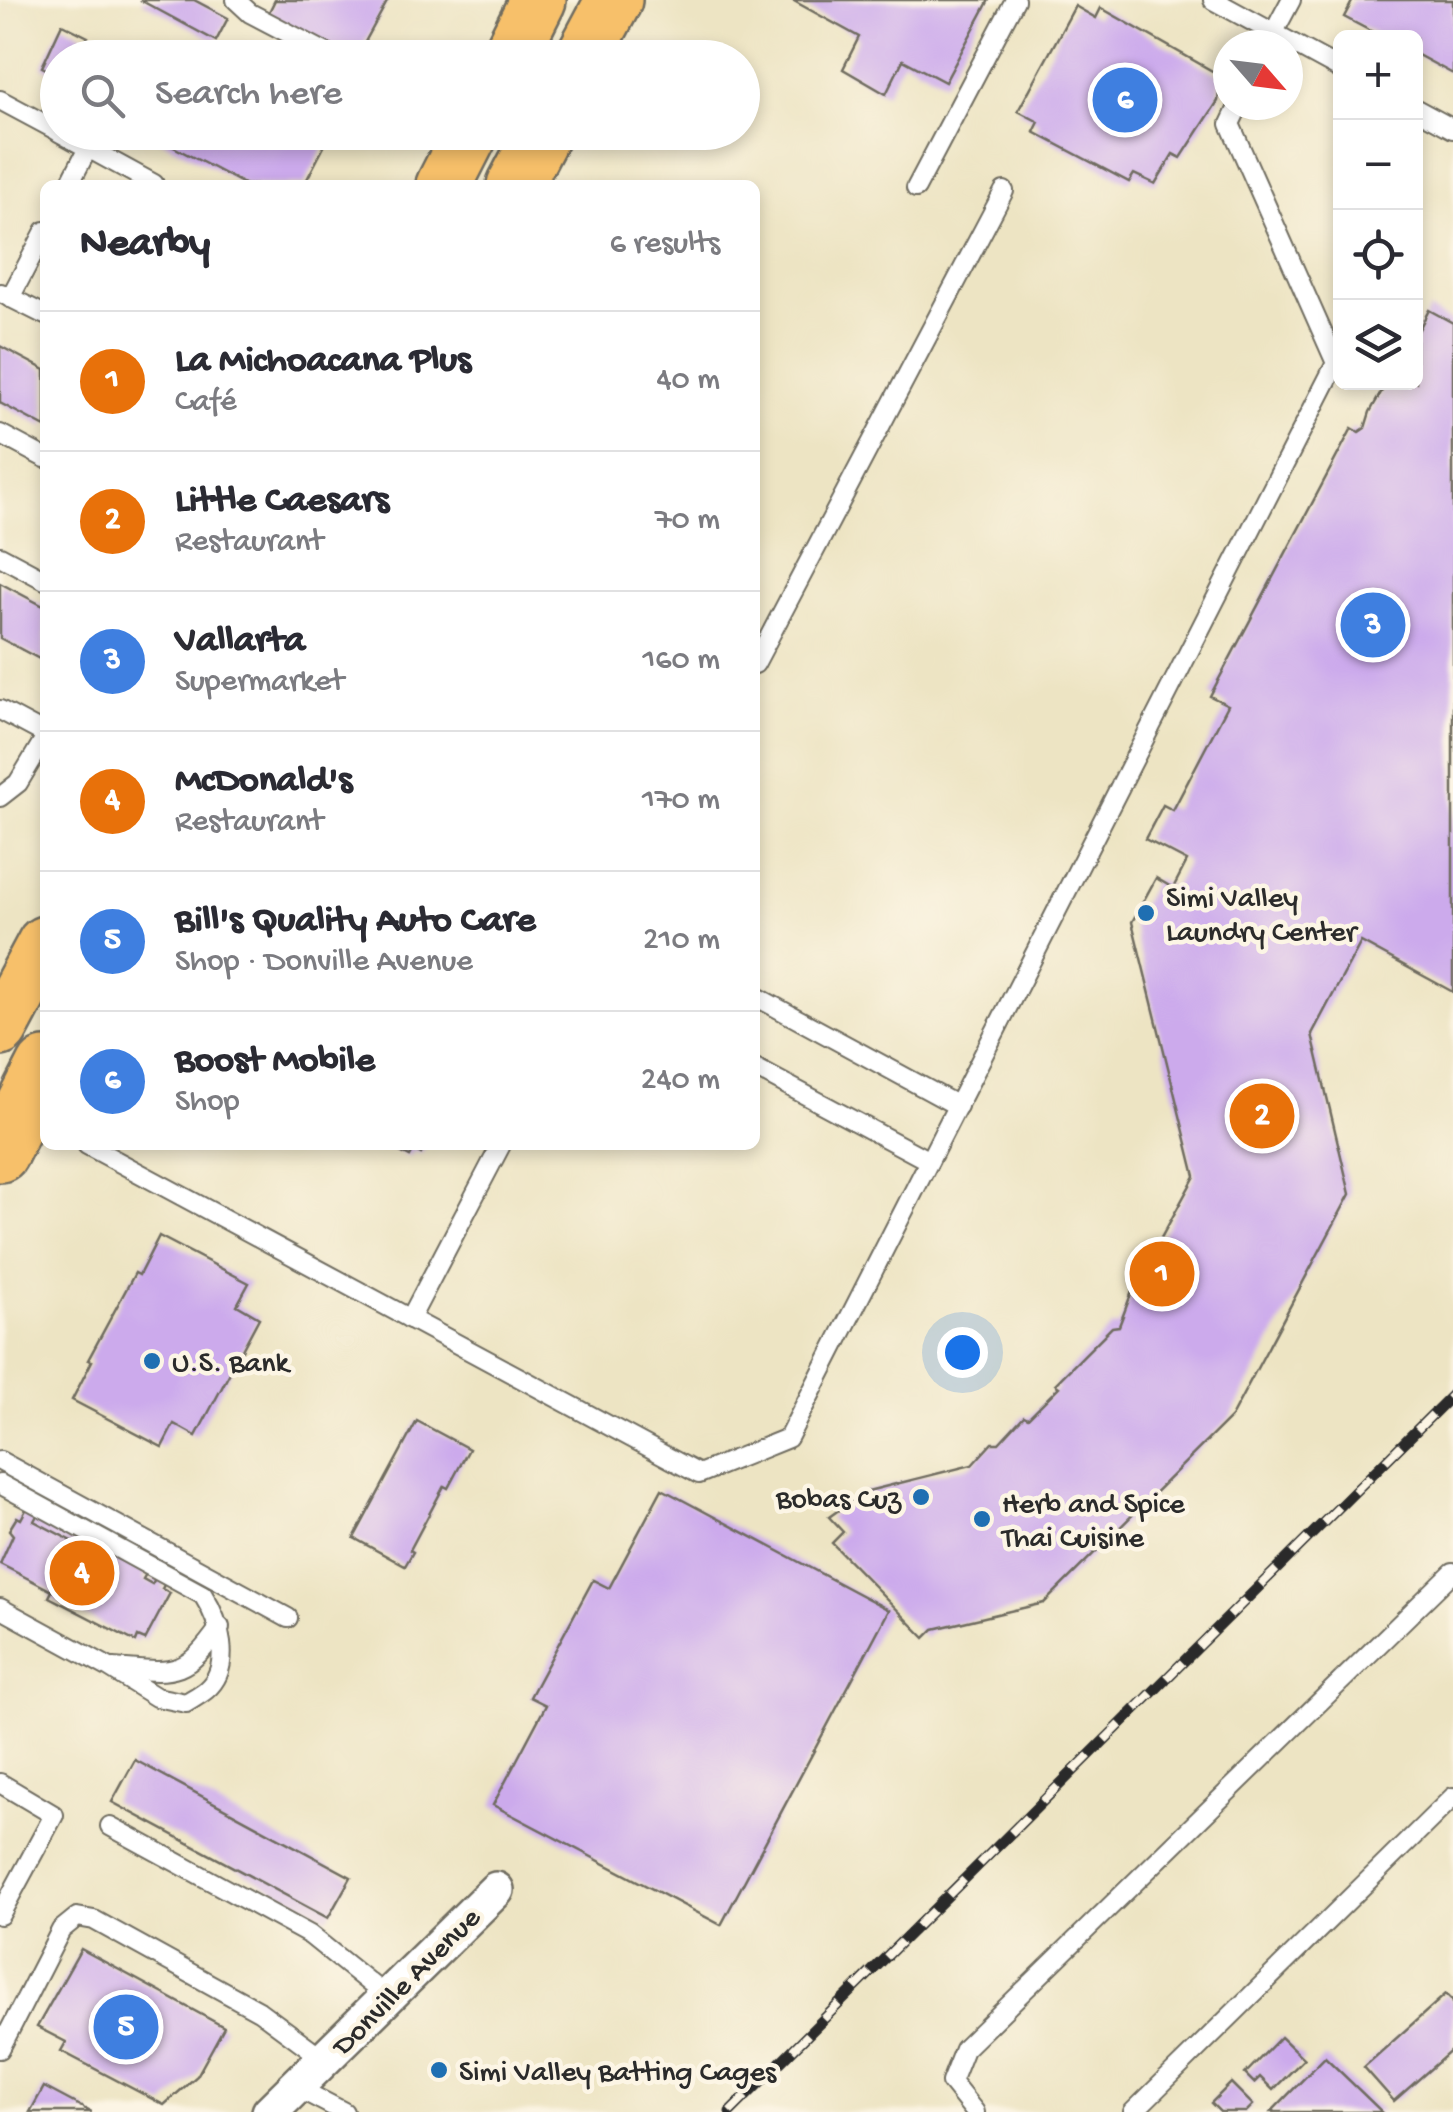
<!DOCTYPE html>
<html lang="en">
<head>
<meta charset="utf-8">
<style>
	body { margin:0; font-family:"Gochi Hand",sans-serif; background:#f2f2f3; color:#2b2b33 }
	.controls { position:absolute; right:30px; top:30px; display:grid; overflow:hidden; border-radius:15px; box-shadow:0 5px 15px #0003 }
	.controls button { width:90px; height:90px; display:grid; place-items:center; padding:0; border:0; border-bottom:2px solid #e1e1e2; background:#fff; color:#2b2b33; font:50px sans-serif }
	.compass { position:absolute; left:1213px; top:30px; width:90px; height:90px; border-radius:50%; background:#fff; box-shadow:0 5px 15px #0003; rotate:118deg }
	.you { position:absolute; left:962px; top:1352px; width:35px; height:35px; margin:-25px; border:8px solid #fff; border-radius:50%; background:#1a73e8; box-shadow:0 0 0 15px #1a73e833 }
	.badge { display:grid; place-items:center; width:65px; height:65px; border-radius:50%; background:#1f6fb2; color:#fff; font-size:32px; font-weight:700 }
	.pin { position:absolute; translate:-50% -50%; border:5px solid #fff; box-shadow:0 2px 10px #0006 }
	.list { margin:0; padding:0; list-style:none }
	h2 { display:flex; justify-content:space-between; align-items:center; height:130px; margin:0; padding:0 40px; font-size:42px }
	h2 small { font-size:32px; font-weight:400; color:#7c7c81 }
	.list li { display:grid; grid-template-columns:65px 1fr auto; gap:30px; align-items:center; box-sizing:border-box; height:140px; padding:0 40px; border-top:2px solid #e1e1e2 }
	.list b { display:block; font-size:38px; white-space:nowrap }
	.list p { margin:0; font-size:32px; white-space:nowrap; color:#7c7c81 }
	.list em { font-size:32px; font-style:normal; color:#7c7c81 }
	.icon { flex:none; width:55px; height:55px; fill:none; stroke:currentColor; stroke-width:2; stroke-linecap:round; stroke-linejoin:round }
	.map { position:relative; flex:none; width:1453px; height:2112px; overflow:hidden }
	.search { position:absolute; background:#fff; box-shadow:0 5px 15px #0003; left:40px; top:40px; width:720px; height:110px; display:flex; align-items:center; gap:25px; box-sizing:border-box; padding:0 35px; border-radius:55px; color:#7c7c81; font-size:38px }
	.panel { position:absolute; background:#fff; box-shadow:0 5px 15px #0003; left:40px; top:180px; width:720px; height:970px; border-radius:15px }
	.map>svg:first-child { display:block }
</style>
</head>
<body>
<div class="map">
<svg width="1453" height="2112" viewBox="0 0 1453 2112">
	<rect width="100%" height="100%" fill="#fcf5e5"/>
	<filter id="ink" filterUnits="userSpaceOnUse"><feTurbulence type="fractalNoise" baseFrequency=".01" numOctaves="2"/><feDisplacementMap in="SourceGraphic" scale="20" xChannelSelector="R" yChannelSelector="G"/><feConvolveMatrix kernelMatrix="1 2 1 2 8 2 1 2 1" color-interpolation-filters="sRGB"/></filter>
	<filter id="wash" filterUnits="userSpaceOnUse"><feTurbulence type="fractalNoise" baseFrequency=".0048" numOctaves="4" result="noise"/><feDisplacementMap in="SourceGraphic" scale="40" xChannelSelector="R" yChannelSelector="G"/><feGaussianBlur stdDeviation="2.25" result="paint"/><feColorMatrix in="noise" values="0 0 0 0 0 0 0 0 0 0 0 0 0 0 0 0 0 1.4 0 .05"/><feComposite in="paint" operator="in"/></filter>
	<g filter="url(#wash)">
		<rect width="100%" height="100%" fill="#ede4c3"/>
		<g id="blocks">
			<g fill="#ccaaec">
				<polygon points="140,0 194,0 228,18 216,41"/>
				<polygon points="275,0 388,0 360,51 342,56 266,18"/>
				<polygon points="792,0 989,0 945,82 903,60 886,94 843,69 859,37"/>
				<polygon points="1353,0 1453,0 1453,74 1416,54 1416,38 1384,38 1344,17"/>
				<polygon points="1075,6 1096,18 1101,8 1221,76 1218,101 1181,158 1173,154 1155,184 1134,174 1129,182 1034,132 1039,122 1018,111"/>
				<polygon points="62,24 88,37 78,58 58,58 58,75 42,67"/>
				<polygon points="145,132 322,132 328,139 304,185 246,185"/>
				<polygon points="1429,310 1453,323 1453,992 1361,942 1312,1034 1350,1194 1231,1417 1044,1603 934,1629 925,1638 832,1543 843,1532 829,1517 864,1492 972,1465 992,1443 999,1443 1024,1416 1028,1418 1059,1387 1055,1384 1112,1327 1119,1326 1133,1289 1195,1176 1132,922 1156,878 1173,888 1187,861 1145,839 1163,805 1173,810 1228,705 1210,696 1352,428 1359,432 1365,428 1370,412 1387,382 1416,382 1416,335"/>
				<polygon points="0,346 45,370 45,427 0,403"/>
				<polygon points="0,583 45,607 45,662 0,638"/>
				<polygon points="386,1145 426,1145 421,1154 414,1150 410,1157"/>
				<polygon points="159,1236 249,1283 237,1305 259,1318 196,1436 174,1424 162,1447 72,1400 92,1361 88,1360 135,1273 139,1275"/>
				<polygon points="417,1421 469,1449 448,1488 444,1486 410,1550 413,1552 405,1566 354,1538"/>
				<polygon points="662,1489 889,1610 721,1925 493,1805 546,1705 530,1697 593,1580 609,1588"/>
				<polygon points="29,1504 40,1510 34,1521 78,1544 80,1541 93,1546 96,1539 147,1572 143,1579 152,1584 158,1573 167,1578 162,1589 170,1593 145,1640 138,1637 136,1642 49,1597 52,1591 0,1564 13,1535 9,1530 17,1517 21,1519"/>
				<polygon points="135,1760 351,1877 328,1918 112,1802"/>
				<polygon points="81,1949 224,2027 197,2076 164,2105 61,2051 66,2042 37,2027"/>
				<polygon points="1446,1994 1453,2001 1453,2049 1394,2101 1364,2067"/>
				<polygon points="1281,2037 1304,2059 1273,2090 1260,2077 1254,2083 1245,2074"/>
				<polygon points="1325,2057 1382,2112 1271,2112"/>
				<polygon points="1231,2083 1253,2105 1246,2112 1220,2112 1211,2103"/>
				<polygon points="44,2087 91,2112 30,2112"/>
			</g>
		</g>
	</g>
	<g filter="url(#ink)">
		<use href="#blocks" fill-opacity="0" stroke="#6f6c60" stroke-width="2.5"/>
		<g fill="none" stroke-linecap="round" stroke-linejoin="round">
			<defs>
				<g id="lane">
					<polyline points="236,0 250,13 336,58"/>
					<polyline points="1213,0 1340,69"/>
					<polyline points="1267,45 1291,0"/>
					<polyline points="0,100 58,131"/>
					<polyline points="1416,109 1453,129"/>
					<polyline points="59,132 88,148 69,185"/>
					<polyline points="88,148 154,184"/>
					<polyline points="916,188 1015,0"/>
					<polyline points="1,293 45,315"/>
					<polyline points="10,298 45,231"/>
					<polyline points="0,434 45,458"/>
					<polyline points="0,556 45,580"/>
					<polyline points="755,664 1004,191"/>
					<polyline points="0,710 45,734"/>
					<polyline points="0,797 18,783 45,738"/>
					<polyline points="755,996 958,1106"/>
					<polyline points="755,1068 929,1161"/>
					<polyline points="87,1145 699,1474 788,1438 1336,363 1230,124 1239,105"/>
					<polyline points="410,1319 501,1145"/>
					<polyline points="0,1461 288,1618"/>
					<path d="M0 1484 203 1595C219 1620 234 1666 206 1690 200 1695 192 1699 186 1703L156 1697 108 1667 0 1608"/>
					<path d="M114 1668C174 1673 184 1678 220 1627"/>
					<polyline points="0,1783 54,1815 0,1915"/>
					<polyline points="110,1826 310,1935 387,1997"/>
					<polyline points="0,2049 61,1930 77,1917 94,1920 259,2011 324,2059"/>
					<polyline points="296,2087 344,2112"/>
					<polyline points="975,2112 951,2082 964,2049 1453,1572"/>
					<polyline points="1133,2112 1453,1797"/>
				</g>
				<polyline id="street" points="270,2112 496,1890"/>
				<g id="primary">
					<polyline points="509,58 538,0"/>
					<polyline points="583,58 614,0"/>
					<polyline points="444,185 471,132"/>
					<polyline points="515,185 543,132"/>
					<polyline points="0,1028 45,944"/>
					<polyline points="0,1154 45,1066"/>
				</g>
			</defs>
			<use href="#lane" stroke="#6f6c60" stroke-width="22"/>
			<use href="#street" stroke="#6f6c60" stroke-width="40"/>
			<use href="#primary" stroke="#6f6c60" stroke-width="60"/>
			<use href="#lane" stroke="#fff" stroke-width="18"/>
			<use href="#street" stroke="#fff" stroke-width="35"/>
			<use href="#primary" stroke="#f7c06b" stroke-width="55"/>
			<defs>
				<polyline id="rail" points="730,2112 1453,1394"/>
			</defs>
			<use href="#rail" stroke="#2b2b2b" stroke-width="11"/>
			<use href="#rail" stroke="#fcf5e5" stroke-width="8" stroke-dasharray="22" stroke-linecap="butt"/>
		</g>
	</g>
	<g fill="#1f6fb2" stroke="#fcf5e5" stroke-width="4">
		<circle cx="1146" cy="913" r="10"/>
		<circle cx="152" cy="1361" r="10"/>
		<circle cx="921" cy="1497" r="10"/>
		<circle cx="982" cy="1519" r="10"/>
		<circle cx="439" cy="2070" r="10"/>
	</g>
	<g text-anchor="middle" stroke-width="9" stroke-linejoin="round" paint-order="stroke">
		<g font-size="30" fill="#2b2b2b" stroke="#fcf5e5" text-anchor="start">
			<text x="1166" y="906">Simi Valley<tspan x="1166" dy="34">Laundry Center</tspan></text>
			<text x="172" y="1371">U.S. Bank</text>
			<text x="901" y="1507" text-anchor="end">Bobas Cuz</text>
			<text x="1002" y="1512">Herb and Spice<tspan x="1002" dy="34">Thai Cuisine</tspan></text>
			<text x="459" y="2080">Simi Valley Batting Cages</text>
		</g>
		<g font-size="30" fill="#2b2b2b" stroke="#fcf5e5">
			<text transform="translate(405 1980) rotate(-45)" y="10">Donville Avenue</text>
		</g>
	</g>
</svg>
<div class="controls">
<button>+</button>
<button>−</button>
<button><svg class="icon" aria-label="locate" viewBox="0 0 24 24"><circle cx="12" cy="12" r="6"/><path d="M12 2v4M12 18v4M2 12h4M18 12h4"/></svg></button>
<button><svg class="icon" aria-label="layers" viewBox="0 0 24 24"><path d="M12 4l9 5-9 5-9-5zM3 14l9 5 9-5"/></svg></button>
</div>
<svg class="compass" viewBox="-18 -18 36 36"><path d="M0-13l5 13h-10z" fill="#e53935"/><path d="M0 13l5-13h-10z" fill="#7c7c81"/></svg>
<div class="you"></div>
<div class="pin badge" style="left:1162px;top:1274px;background:#e8710a">1</div>
<div class="pin badge" style="left:1262px;top:1116px;background:#e8710a">2</div>
<div class="pin badge" style="left:1373px;top:625px;background:#3f7fe0">3</div>
<div class="pin badge" style="left:82px;top:1573px;background:#e8710a">4</div>
<div class="pin badge" style="left:126px;top:2027px;background:#3f7fe0">5</div>
<div class="pin badge" style="left:1125px;top:100px;background:#3f7fe0">6</div>
<div class="search"><svg class="icon" aria-label="search" viewBox="0 0 24 24"><circle cx="10" cy="10" r="6"/><path d="M15 15l6 6"/></svg>Search here</div>
<section class="panel">
<h2>Nearby<small>6 results</small></h2>
<ul class="list">
<li><span class="badge" style="background:#e8710a">1</span><div><b>La Michoacana Plus</b><p>Café</p></div><em>40 m</em></li>
<li><span class="badge" style="background:#e8710a">2</span><div><b>Little Caesars</b><p>Restaurant</p></div><em>70 m</em></li>
<li><span class="badge" style="background:#3f7fe0">3</span><div><b>Vallarta</b><p>Supermarket</p></div><em>160 m</em></li>
<li><span class="badge" style="background:#e8710a">4</span><div><b>McDonald's</b><p>Restaurant</p></div><em>170 m</em></li>
<li><span class="badge" style="background:#3f7fe0">5</span><div><b>Bill's Quality Auto Care</b><p>Shop · Donville Avenue</p></div><em>210 m</em></li>
<li><span class="badge" style="background:#3f7fe0">6</span><div><b>Boost Mobile</b><p>Shop</p></div><em>240 m</em></li>
</ul>
</section>
</div>
</body>
</html>
